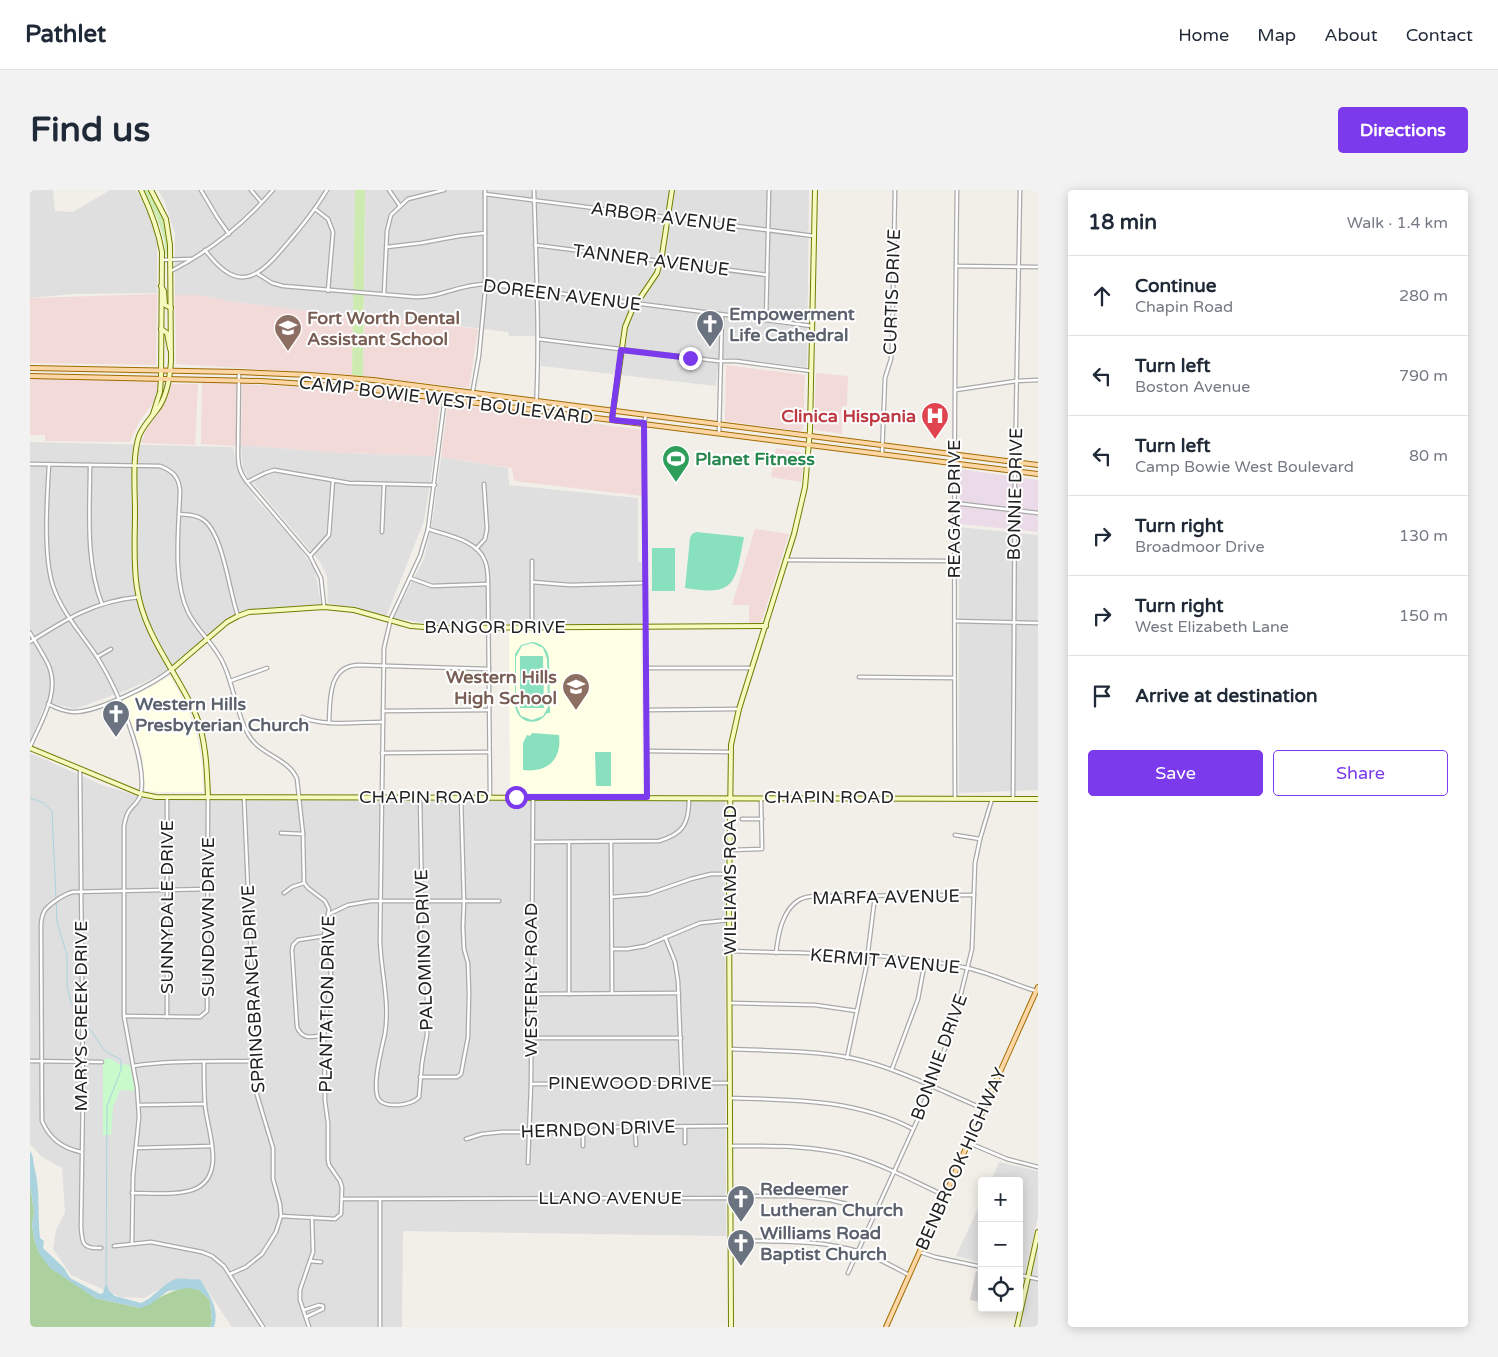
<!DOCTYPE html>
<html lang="en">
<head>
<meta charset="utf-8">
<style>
	body { margin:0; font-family:"Varela Round",sans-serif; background:#f2f2f3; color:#1f2937 }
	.controls { position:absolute; right:15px; bottom:15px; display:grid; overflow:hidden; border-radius:5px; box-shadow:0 2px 12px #0003 }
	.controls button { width:45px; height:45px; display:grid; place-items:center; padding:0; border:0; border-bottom:1px solid #e0e1e3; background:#fff; color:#1f2937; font:25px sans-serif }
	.stop { position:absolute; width:15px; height:15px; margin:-11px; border:4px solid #7c3aed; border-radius:50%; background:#fff }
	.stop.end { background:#7c3aed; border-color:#fff; box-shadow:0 1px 5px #0008 }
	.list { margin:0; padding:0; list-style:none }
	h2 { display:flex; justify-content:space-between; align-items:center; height:65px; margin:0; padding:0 20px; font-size:21px }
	h2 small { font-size:16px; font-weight:400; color:#747a83 }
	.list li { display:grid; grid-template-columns:32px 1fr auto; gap:15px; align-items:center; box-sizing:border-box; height:80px; padding:0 20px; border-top:1px solid #e0e1e3 }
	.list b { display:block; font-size:19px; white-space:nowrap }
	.list p { margin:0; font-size:16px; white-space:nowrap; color:#747a83 }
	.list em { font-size:16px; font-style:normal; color:#747a83 }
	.actions { display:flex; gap:10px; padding:15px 20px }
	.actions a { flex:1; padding:11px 0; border:1px solid #7c3aed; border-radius:5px; text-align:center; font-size:18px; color:#7c3aed }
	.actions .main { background:#7c3aed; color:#fff }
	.icon { flex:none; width:28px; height:28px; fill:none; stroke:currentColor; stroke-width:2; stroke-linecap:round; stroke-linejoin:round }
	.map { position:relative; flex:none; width:1008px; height:1137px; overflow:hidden; border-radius:5px }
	header { display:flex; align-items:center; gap:30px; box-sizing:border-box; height:70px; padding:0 25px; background:#fff; border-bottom:1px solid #e0e1e3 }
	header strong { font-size:24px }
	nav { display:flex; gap:28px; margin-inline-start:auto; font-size:18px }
	.intro { display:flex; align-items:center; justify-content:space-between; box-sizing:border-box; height:120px; padding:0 30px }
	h1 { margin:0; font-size:35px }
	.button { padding:12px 22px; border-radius:5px; background:#7c3aed; color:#fff; font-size:18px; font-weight:700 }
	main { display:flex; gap:30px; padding:0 30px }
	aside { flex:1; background:#fff; border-radius:5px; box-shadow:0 2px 12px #0003 }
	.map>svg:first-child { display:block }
</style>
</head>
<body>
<header>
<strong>Pathlet</strong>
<nav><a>Home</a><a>Map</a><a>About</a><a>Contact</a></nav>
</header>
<div class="intro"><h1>Find us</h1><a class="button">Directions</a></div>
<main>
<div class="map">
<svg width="1008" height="1137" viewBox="0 0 1008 1137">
	<rect width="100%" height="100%" fill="#f2efe9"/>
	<g fill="#e0dfdf">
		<polygon points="0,0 23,0 25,21 43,22 80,0 106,0 121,24 127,54 127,103 43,104 0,108"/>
		<polygon points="128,0 325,0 323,126 210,113 168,105 145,105 145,43 134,10"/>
		<polygon points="335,0 779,0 777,177 689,167 686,196 582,184 511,176 509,146 479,146 478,142 334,124"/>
		<polygon points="0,252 203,257 208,282 226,309 267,354 285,380 291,414 216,421 203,425 130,485 97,500 45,519 16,512 0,552"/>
		<polygon points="211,255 314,263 404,266 394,331 356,427 298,413 297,387 290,372 218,287 213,279"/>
		<polygon points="411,267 478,278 479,295 608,308 608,372 612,372 612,434 401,434 363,428 394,369 403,328"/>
		<polygon points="929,337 1008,345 1008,600 929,603"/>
		<polygon points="0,563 72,595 121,610 695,611 696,1046 373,1041 372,1137 202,1137 175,1097 159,1092 141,1093 114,1108 90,1107 41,1085 23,1059 26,1040 35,1022 32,978 12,967 0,954"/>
		<polygon points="969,972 1008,981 1008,1027 995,1084 989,1082 989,991 961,991"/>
		<polygon points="952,1010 952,1073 926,1066"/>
		<polygon points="1008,1055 1008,1137 990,1137 990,1136"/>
	</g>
	<g fill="#f2dad9">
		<polygon points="127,104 126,175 0,173 0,108"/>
		<polygon points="145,105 168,105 210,113 323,126 322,185 146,174"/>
		<polygon points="334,124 448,139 439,198 333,186"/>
		<polygon points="696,175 775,185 773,239 770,241 695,231"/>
		<polygon points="786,183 818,186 817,216 812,216 812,244 785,240 784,238"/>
		<polygon points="0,189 130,189 123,213 109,232 100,252 15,251 15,245 0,245"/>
		<polygon points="172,192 207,193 206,256 171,254"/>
		<polygon points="141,194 168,194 165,255 111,253 117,237 130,221"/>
		<polygon points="212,194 287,198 410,211 404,266 314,263 211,255"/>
		<polygon points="418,213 612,240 612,306 484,291 482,278 411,267"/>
		<polygon points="746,258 774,263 771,292 741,287"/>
		<polygon points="725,339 759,344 731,433 719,433 719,415 702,415"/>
	</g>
	<polygon fill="#ebdbe8" points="930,279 1008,290 1008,342 930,334"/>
	<g fill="#ffffe5">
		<polygon points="479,440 611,440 613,603 480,603"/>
		<polygon points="140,486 158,520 167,546 172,575 173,602 125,602 115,600 113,570 111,560 92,510 114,501"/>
	</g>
	<polygon fill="#d0d0d0" points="946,1081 952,1083 952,1112 940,1110"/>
	<g fill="#cdebb0">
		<path d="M113 0H119L134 31 139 65H136C135 60 135 54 134 49 129 31 122 16 113 0Z"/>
		<polygon points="325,0 335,0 333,186 322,185"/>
	</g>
	<path fill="#add19e" d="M0 994 4 1022 2 1034 4 1049 9 1063 65 1108 110 1118C123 1111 153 1092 168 1099 172 1102 176 1106 180 1110L182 1131 180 1137H0Z"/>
	<polygon fill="#c8facc" points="79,868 89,874 100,875 105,901 90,900 83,917 81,945 73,945 73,870"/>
	<g fill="#88e0be" fill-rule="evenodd">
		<path d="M666 342 714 347C705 392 707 407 655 398L660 348 662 344Z"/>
		<rect x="622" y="358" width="23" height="43"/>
		<path d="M502 452C512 453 518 459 519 469L520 523H517C507 538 487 533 485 515V464L491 455ZM502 453 513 458 517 469 518 517 513 526 502 530 491 526 486 515V467L492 456Z"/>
		<polygon points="490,466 513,466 514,518 490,518"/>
		<path d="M502 543 529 545C532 569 518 583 493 580V553L497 545 500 546Z"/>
		<polygon points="565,562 581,562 581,596 566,596"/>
	</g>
	<path fill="#aad3df" d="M0 961C4 967 3 970 4 976 11 1002 7 1023 10 1048L14 1051 13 1058 34 1078 40 1088 70 1104 73 1103 75 1096 77 1095 79 1101 85 1106 111 1113C123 1108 131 1096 143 1090 152 1086 161 1091 170 1089 179 1105 190 1118 184 1137H180L182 1131 180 1110 169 1100 159 1098 138 1101 119 1115 110 1118 65 1108 20 1078 9 1063 4 1049 2 1034 4 1022 0 994Z"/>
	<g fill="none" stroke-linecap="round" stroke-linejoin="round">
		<g stroke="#aad3df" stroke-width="1">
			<polyline points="0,608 14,613 22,621 27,732 37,765 37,796 41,813 51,826"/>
			<polyline points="53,829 75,861 91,870 91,880 77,916 76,1096"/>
		</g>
		<defs>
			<g id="street">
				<polyline points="171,0 187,27 199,44"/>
				<polyline points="221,0 231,12"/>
				<polyline points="359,0 370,16"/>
				<path d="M504 0C506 73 510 147 506 220"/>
				<polyline points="455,4 784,46"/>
				<polyline points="285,19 298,29 303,42 298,101"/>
				<polyline points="505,55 737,85"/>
				<polyline points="357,57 391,53 429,46 455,43"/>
				<path d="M175 60C210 107 230 86 260 50 274 34 286 18 297 0"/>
				<polyline points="131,70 160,69"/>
				<polyline points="926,76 1008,77"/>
				<path d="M141 81C180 61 214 34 243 0"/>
				<path d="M228 84 242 93 253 96 385 107C411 108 429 94 456 94L782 136"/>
				<polyline points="354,104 357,41 361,25 378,9 414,0"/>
				<polyline points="736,130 739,0"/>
				<polyline points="508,149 688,171 706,171 781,181"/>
				<path d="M209 182 208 262C208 274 209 282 217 292L280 366 291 388 294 416"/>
				<polyline points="926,200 986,191 1008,190"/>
				<polyline points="441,211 449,166 455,102 455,0"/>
				<polyline points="616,225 614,233 617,607"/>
				<polyline points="689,243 692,125"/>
				<polyline points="852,264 855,188 861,169 862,157 865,0"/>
				<path d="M0 274 130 276C143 281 149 287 150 301 149 337 142 389 158 422 167 441 186 455 194 475 204 497 206 523 218 544 229 565 259 568 267 589L273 644 274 693 278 698 295 711 299 719 294 746 300 773 301 786 294 845 295 911 298 933V970L299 975 310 991 312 997 311 1024 305 1029 251 1026"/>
				<path d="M19 275C17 308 13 365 23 396 33 425 53 445 69 470 87 499 117 569 111 603 110 611 103 615 99 621 96 625 95 631 94 636V826L107 897 109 927 103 986 102 1053"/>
				<path d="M60 275C60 321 55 370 72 414"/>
				<polyline points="217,292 235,283 244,280 319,293 405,295"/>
				<polyline points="924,313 1008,323"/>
				<path d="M149 324C157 325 165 324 172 329 193 341 199 402 208 426"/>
				<path d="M398 339C416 345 448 350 455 371 458 378 458 387 458 394L460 607"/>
				<polyline points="352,342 354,294"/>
				<polyline points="446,359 455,349 457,339 454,294"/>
				<polyline points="280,366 299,345 303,290"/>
				<polyline points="756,370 924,371"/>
				<polyline points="502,371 502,437"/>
				<polyline points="380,388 402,396 458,394"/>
				<polyline points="502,392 540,395 615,393"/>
				<polyline points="925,431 1008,433"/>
				<path d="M0 443C6 453 13 464 18 474 31 502 11 531 0 557"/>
				<path d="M0 452C36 429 65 411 109 407"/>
				<polyline points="67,467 81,459"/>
				<polyline points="617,478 722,478"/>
				<polyline points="829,487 924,488"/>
				<polyline points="200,491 237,478"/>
				<path d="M18 514C26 518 35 522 44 522 68 522 122 495 141 480"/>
				<polyline points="617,520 709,519"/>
				<polyline points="353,521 459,520"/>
				<path d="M272 527C294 537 328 532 353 532"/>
				<path d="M299 533C300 510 298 476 328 475L459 479"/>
				<polyline points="617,561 700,562"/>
				<polyline points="352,563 459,562"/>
				<path d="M50 579 53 899 51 1037C52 1053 52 1059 71 1058"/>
				<polyline points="137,607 137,827"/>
				<path d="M390 607 392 712 390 758 397 789V845L392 873 389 907C382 916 353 919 348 908 342 893 352 859 355 843 360 812 351 782 350 751L354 458 361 428 390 366 398 339 416 199"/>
				<path d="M925 608C924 405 924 203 927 0"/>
				<polyline points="983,609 985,281 990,0"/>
				<polyline points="712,629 732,629"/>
				<polyline points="251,643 273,644"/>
				<polyline points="925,645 950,649"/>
				<path d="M503 652 629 651C653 644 659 634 659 609"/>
				<polyline points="539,652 539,804"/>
				<polyline points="581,652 582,803"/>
				<polyline points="700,660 732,659 731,609"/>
				<polyline points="254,703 262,697 274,693"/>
				<polyline points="582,707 618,704 661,689 681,684 700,684"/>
				<polyline points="299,724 318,715 341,711 469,711"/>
				<polyline points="635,747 645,772 648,791 652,893"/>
				<polyline points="582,759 597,759 615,756 670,733 699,730"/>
				<path d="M700 761C778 764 859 761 937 778 960 783 983 794 1006 801"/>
				<path d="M746 763C748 745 752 720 769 710 774 707 782 706 788 706L944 705"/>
				<polyline points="501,804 649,803"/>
				<polyline points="700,813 785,815 827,821"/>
				<polyline points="94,826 170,827 177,821 178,607"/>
				<path d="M294 845C282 847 272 850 267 837L262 760 263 755 268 750 294 746"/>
				<polyline points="501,848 651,848"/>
				<path d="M700 859C741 861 782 860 822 868 868 878 911 901 954 919"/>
				<polyline points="817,868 836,778 845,706"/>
				<polyline points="0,871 72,872"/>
				<path d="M103 876C144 870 185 872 226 871"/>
				<polyline points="862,879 888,809 895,771"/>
				<polyline points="390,887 427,887 431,884 438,847 439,803 438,773 434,759 433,737 434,712 431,608"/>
				<polyline points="501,894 700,893"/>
				<path d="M700 908C764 910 825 909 883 939"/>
				<polyline points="109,915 175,914"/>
				<polyline points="605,937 606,955"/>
				<polyline points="436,949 452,944 472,942 547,942 587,937 700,936"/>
				<polyline points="655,953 655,936"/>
				<polyline points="939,953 977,969 1008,977"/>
				<polyline points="553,956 553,942"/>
				<path d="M700 956C740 956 780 955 819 965 852 974 884 991 915 1006"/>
				<polyline points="106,958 182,956"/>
				<path d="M51 962C32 958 20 949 12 931L11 737C11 731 12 725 15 720 21 713 34 704 43 702L178 699"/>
				<polyline points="498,973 501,894 503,608"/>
				<path d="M102 1003C120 1003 152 1006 167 998 196 983 177 939 175 915 174 901 174 887 174 873"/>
				<polyline points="312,1009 700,1008 709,1006 767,1006 800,1010 821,1015 844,1025"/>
				<path d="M701 1050C743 1052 786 1049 827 1061 845 1066 862 1076 879 1085"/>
				<polyline points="84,1056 121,1052 172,1062 182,1066 194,1076 233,1137"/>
				<polyline points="890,1062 905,1067 952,1077"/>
				<polyline points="280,1071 291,1072"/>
				<polyline points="818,1083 887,931 922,840 942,759 945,673 950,649 962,609"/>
				<polyline points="200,1084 216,1077 232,1064 246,1042 251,1026 250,1014 243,989 243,958 227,905 214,607"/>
				<polyline points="989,1085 1008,1089"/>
				<polyline points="274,1120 289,1115 293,1116 293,1119 276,1127"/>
				<polyline points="279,1137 270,1110 270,1100 283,1062 282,1027"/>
				<polyline points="350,1137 350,1009"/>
			</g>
			<g id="secondary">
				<path d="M111 0C121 21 128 39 132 62L131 188 130 202 123 224"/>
				<path d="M121 0 136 29 140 55 141 171C140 187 137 208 126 221 120 229 113 236 109 246 102 267 105 299 105 322 105 347 103 373 107 398 114 446 147 482 166 525 176 549 177 581 178 607"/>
				<polyline points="131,96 134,101 135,115 141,118"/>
				<polyline points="131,139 137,143 140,159"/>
				<polyline points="582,229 595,137 602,120 627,83 632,65 642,0"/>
				<polyline points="141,480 197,432 208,426 219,422 294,417 324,420 381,436 408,438 736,436"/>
				<polyline points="0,558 111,604 126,607 1008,609"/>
				<polyline points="701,1137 699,708 701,555 709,519 764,344 775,297 780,240 785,0"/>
				<polyline points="987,1137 1008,1042"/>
			</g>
			<g id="primary">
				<polyline points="0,178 209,182 280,185 343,190 1008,275"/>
				<polyline points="0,186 231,191 321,197 1008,284"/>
				<polyline points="856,1137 1008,797"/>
			</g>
		</defs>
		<use href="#street" stroke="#a9a9a9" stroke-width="5"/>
		<use href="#secondary" stroke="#707d05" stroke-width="6"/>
		<use href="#primary" stroke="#a06b00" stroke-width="6"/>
		<use href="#street" stroke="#fff" stroke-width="2.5"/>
		<use href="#secondary" stroke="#f7fabf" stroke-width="4"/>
		<use href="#primary" stroke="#fcd6a4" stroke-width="4"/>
	</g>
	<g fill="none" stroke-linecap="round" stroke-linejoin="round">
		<polyline stroke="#7c3aed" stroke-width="6" points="486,607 617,607 614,233 582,230 583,221 591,160 660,168"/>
	</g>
	<defs>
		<symbol id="church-pin" viewBox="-11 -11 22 30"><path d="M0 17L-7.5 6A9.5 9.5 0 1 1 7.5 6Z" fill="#6b7280" stroke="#fff"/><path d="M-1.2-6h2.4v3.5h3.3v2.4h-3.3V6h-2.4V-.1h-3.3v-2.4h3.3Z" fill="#fff"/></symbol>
		<symbol id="university-pin" viewBox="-11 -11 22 30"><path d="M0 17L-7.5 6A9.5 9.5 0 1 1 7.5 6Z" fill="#8d6e63" stroke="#fff"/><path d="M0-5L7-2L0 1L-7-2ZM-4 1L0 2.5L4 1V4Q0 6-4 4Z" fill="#fff"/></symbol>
		<symbol id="hospital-pin" viewBox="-11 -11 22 30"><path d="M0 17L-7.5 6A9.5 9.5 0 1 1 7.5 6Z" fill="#e0444e" stroke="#fff"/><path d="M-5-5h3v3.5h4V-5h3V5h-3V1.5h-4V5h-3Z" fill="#fff"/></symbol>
		<symbol id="stadium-pin" viewBox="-11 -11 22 30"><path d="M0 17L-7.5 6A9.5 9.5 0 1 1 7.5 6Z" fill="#2e9e5b" stroke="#fff"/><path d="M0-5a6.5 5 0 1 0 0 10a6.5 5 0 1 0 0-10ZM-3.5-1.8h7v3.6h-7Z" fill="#fff"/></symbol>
		<symbol id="school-pin" viewBox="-11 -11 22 30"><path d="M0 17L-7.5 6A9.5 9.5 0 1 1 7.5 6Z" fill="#8d6e63" stroke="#fff"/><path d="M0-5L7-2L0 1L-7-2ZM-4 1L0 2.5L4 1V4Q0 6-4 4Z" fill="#fff"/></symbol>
	</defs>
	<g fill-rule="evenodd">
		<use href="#church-pin" x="664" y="118" width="32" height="43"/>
		<use href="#university-pin" x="242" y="122" width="32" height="43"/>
		<use href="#hospital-pin" x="889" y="210" width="32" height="43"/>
		<use href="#stadium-pin" x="630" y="253" width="32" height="43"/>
		<use href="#school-pin" x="530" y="481" width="32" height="43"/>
		<use href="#church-pin" x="70" y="508" width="32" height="43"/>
		<use href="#church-pin" x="695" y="993" width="32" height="43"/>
		<use href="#church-pin" x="695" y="1037" width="32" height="43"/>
	</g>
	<g text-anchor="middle" stroke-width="4" stroke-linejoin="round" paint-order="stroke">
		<g font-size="18" fill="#222" stroke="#fff">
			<text transform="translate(634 27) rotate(7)" y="6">ARBOR AVENUE</text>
			<text transform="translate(621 70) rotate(7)" y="6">TANNER AVENUE</text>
			<text transform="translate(862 102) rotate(-88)" y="6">CURTIS DRIVE</text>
			<text transform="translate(532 105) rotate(7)" y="6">DOREEN AVENUE</text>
			<text transform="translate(416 210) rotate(7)" y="6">CAMP BOWIE WEST BOULEVARD</text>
			<text transform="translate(985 304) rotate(-89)" y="6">BONNIE DRIVE</text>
			<text transform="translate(924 319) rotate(-90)" y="6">REAGAN DRIVE</text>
			<text x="465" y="443">BANGOR DRIVE</text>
			<text x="394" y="613">CHAPIN ROAD</text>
			<text x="799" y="613">CHAPIN ROAD</text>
			<text transform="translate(700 690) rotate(-90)" y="6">WILLIAMS ROAD</text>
			<text transform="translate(856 707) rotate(-1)" y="6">MARFA AVENUE</text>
			<text transform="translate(137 717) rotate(-90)" y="6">SUNNYDALE DRIVE</text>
			<text transform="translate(178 727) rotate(-90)" y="6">SUNDOWN DRIVE</text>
			<text transform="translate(394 760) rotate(-92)" y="6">PALOMINO DRIVE</text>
			<text transform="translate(855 771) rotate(5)" y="6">KERMIT AVENUE</text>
			<text transform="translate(501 790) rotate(-90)" y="6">WESTERLY ROAD</text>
			<text transform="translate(223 799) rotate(-93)" y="6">SPRINGBRANCH DRIVE</text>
			<text transform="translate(297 814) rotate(-89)" y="6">PLANTATION DRIVE</text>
			<text transform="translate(51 826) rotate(-90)" y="6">MARYS CREEK DRIVE</text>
			<text transform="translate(909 867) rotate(-70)" y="6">BONNIE DRIVE</text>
			<text x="600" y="899">PINEWOOD DRIVE</text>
			<text transform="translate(568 939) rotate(-2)" y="6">HERNDON DRIVE</text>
			<text transform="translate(931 969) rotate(-66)" y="6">BENBROOK HIGHWAY</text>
			<text x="580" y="1014">LLANO AVENUE</text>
		</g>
		<g font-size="18" font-weight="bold" fill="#5b616d" stroke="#fff" text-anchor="start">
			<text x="699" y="130">Empowerment<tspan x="699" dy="21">Life Cathedral</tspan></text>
			<text x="105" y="520">Western Hills<tspan x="105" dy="21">Presbyterian Church</tspan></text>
			<text x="730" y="1005">Redeemer<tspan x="730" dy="21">Lutheran Church</tspan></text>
			<text x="730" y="1049">Williams Road<tspan x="730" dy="21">Baptist Church</tspan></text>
		</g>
		<g font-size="18" font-weight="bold" fill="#785e54" stroke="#fff" text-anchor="start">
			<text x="277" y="134">Fort Worth Dental<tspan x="277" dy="21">Assistant School</tspan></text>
			<text x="527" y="493" text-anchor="end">Western Hills<tspan x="527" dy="21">High School</tspan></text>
		</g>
		<g font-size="18" font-weight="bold" fill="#be3a42" stroke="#fff" text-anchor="end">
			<text x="886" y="232">Clinica Hispania</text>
		</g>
		<g font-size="18" font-weight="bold" fill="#27864d" stroke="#fff" text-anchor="start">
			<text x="665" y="275">Planet Fitness</text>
		</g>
	</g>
</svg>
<div class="controls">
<button>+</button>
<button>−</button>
<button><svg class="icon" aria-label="locate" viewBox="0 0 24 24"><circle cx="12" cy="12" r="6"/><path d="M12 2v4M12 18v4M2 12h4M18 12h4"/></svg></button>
</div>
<div class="stop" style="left:486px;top:607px"></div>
<div class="stop end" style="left:660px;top:168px"></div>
</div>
<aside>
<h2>18 min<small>Walk · 1.4 km</small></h2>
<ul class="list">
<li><svg class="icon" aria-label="ahead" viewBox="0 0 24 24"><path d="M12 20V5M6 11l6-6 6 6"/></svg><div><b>Continue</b><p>Chapin Road</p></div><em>280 m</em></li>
<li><svg class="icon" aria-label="left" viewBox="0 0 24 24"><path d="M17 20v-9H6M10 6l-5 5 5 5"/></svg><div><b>Turn left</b><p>Boston Avenue</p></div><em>790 m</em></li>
<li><svg class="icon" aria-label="left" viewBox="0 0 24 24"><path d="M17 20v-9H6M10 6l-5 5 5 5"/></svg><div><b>Turn left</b><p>Camp Bowie West Boulevard</p></div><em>80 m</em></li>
<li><svg class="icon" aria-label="right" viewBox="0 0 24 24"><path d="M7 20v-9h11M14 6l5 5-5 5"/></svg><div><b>Turn right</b><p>Broadmoor Drive</p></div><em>130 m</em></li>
<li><svg class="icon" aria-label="right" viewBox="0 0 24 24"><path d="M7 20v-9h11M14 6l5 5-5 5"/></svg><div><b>Turn right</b><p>West Elizabeth Lane</p></div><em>150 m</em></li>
<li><svg class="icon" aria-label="arrive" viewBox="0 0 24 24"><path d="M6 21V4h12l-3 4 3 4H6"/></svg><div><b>Arrive at destination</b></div></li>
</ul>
<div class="actions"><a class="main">Save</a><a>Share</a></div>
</aside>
</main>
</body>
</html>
